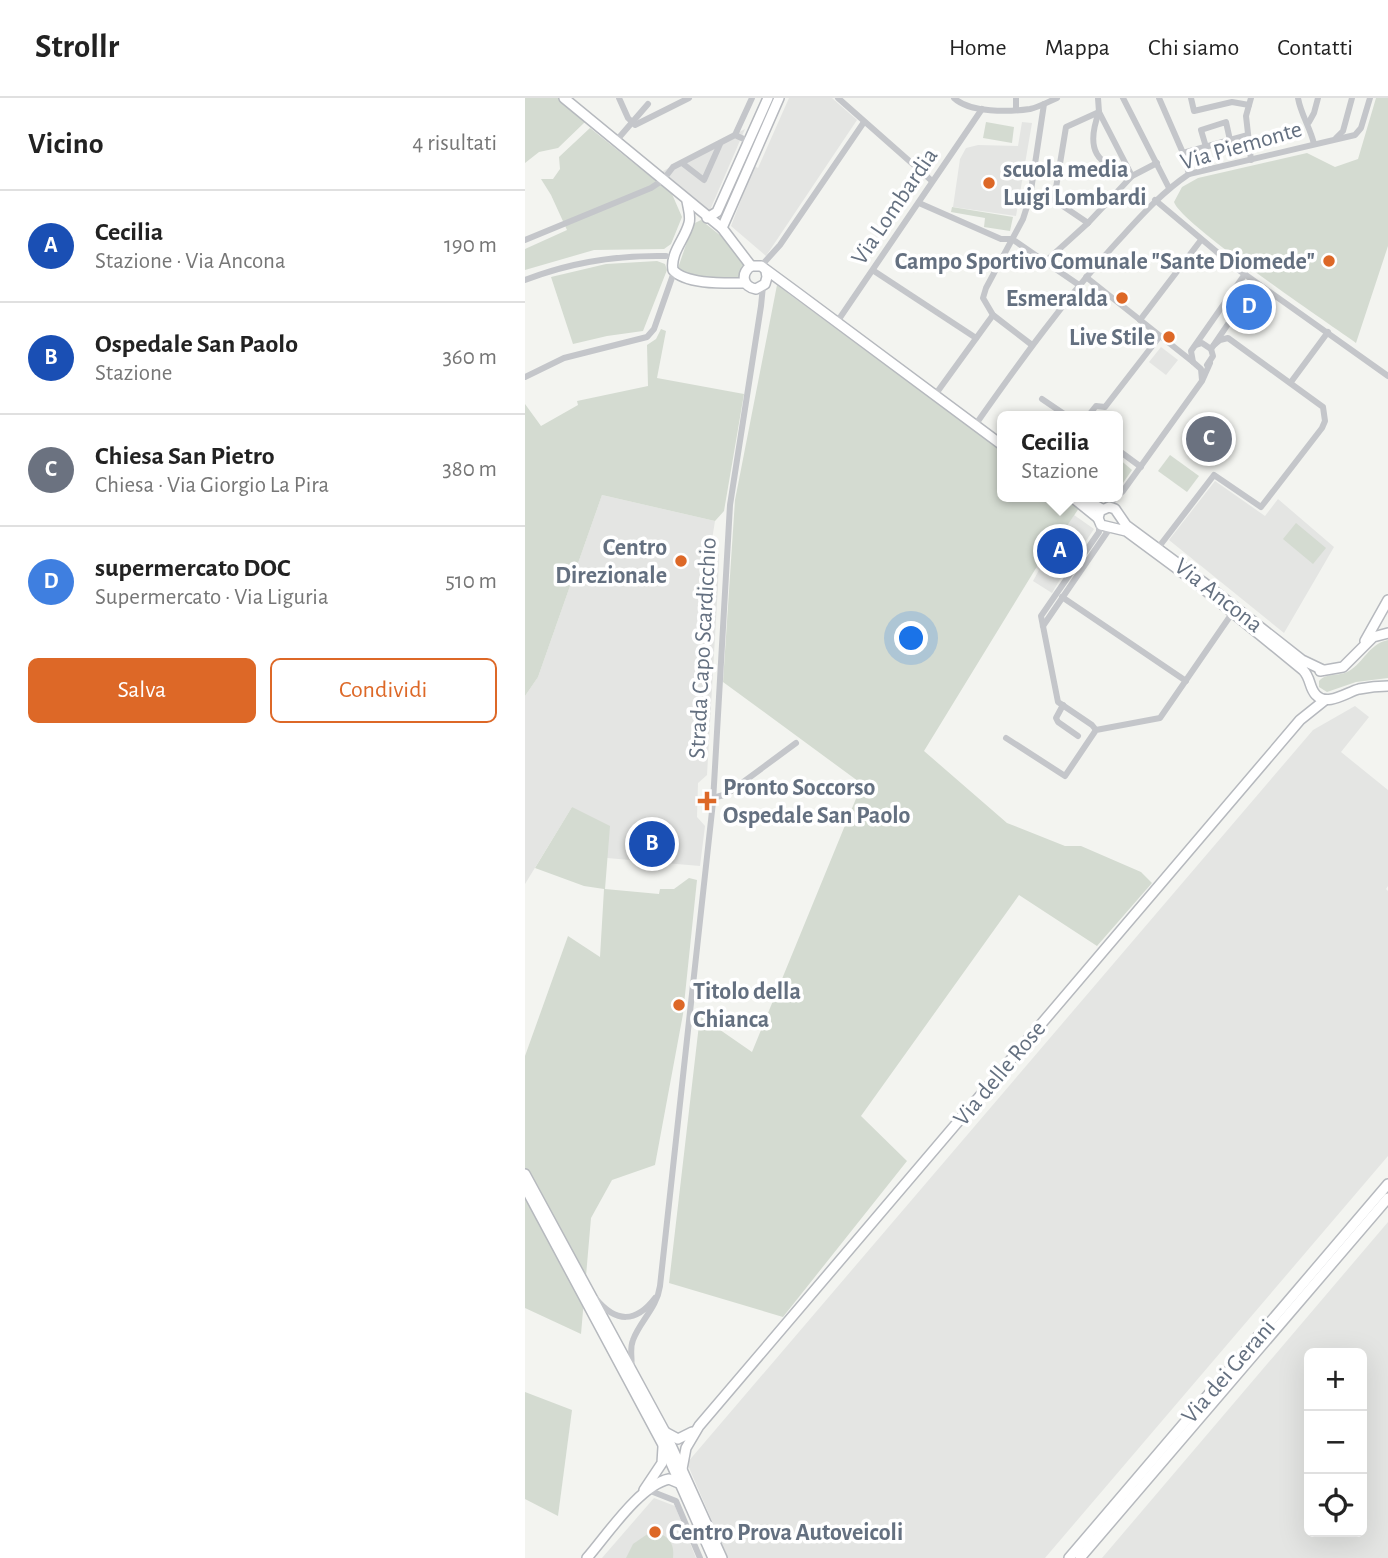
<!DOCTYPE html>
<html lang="it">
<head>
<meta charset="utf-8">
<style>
	body { margin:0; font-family:"Alegreya Sans",sans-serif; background:#f2f2f2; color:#222 }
	.controls { position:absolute; right:21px; bottom:21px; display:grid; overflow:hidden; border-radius:10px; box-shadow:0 7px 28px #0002 }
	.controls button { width:63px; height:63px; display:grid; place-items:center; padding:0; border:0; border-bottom:2px solid #e0e0e0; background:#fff; color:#222; font:35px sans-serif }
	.you { position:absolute; left:387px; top:541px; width:24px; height:24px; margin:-18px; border:5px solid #fff; border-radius:50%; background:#1a73e8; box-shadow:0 0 0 10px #1a73e833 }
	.badge { display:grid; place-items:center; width:46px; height:46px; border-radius:50%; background:#dd6827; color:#fff; font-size:23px; font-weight:700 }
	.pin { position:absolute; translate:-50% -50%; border:4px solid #fff; box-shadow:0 2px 7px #0006 }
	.popup { position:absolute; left:472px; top:313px; width:126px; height:91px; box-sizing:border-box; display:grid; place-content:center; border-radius:10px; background:#fff; filter:drop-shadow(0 2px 5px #0005); font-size:23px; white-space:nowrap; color:#767676 }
	.popup b { font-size:26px; color:#222 }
	.popup::after { content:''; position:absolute; left:50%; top:100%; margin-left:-14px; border:14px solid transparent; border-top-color:#fff }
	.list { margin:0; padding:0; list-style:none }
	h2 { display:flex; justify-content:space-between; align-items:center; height:91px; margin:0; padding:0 28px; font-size:30px }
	h2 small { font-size:23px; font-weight:400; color:#767676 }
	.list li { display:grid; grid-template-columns:46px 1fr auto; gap:21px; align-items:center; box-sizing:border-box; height:112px; padding:0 28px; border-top:2px solid #e0e0e0 }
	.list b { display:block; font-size:26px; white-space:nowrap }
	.list p { margin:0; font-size:23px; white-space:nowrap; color:#767676 }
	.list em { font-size:23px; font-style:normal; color:#767676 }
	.actions { display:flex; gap:14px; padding:21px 28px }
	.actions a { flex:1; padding:16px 0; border:2px solid #dd6827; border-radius:10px; text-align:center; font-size:24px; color:#dd6827 }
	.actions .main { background:#dd6827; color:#fff }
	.icon { flex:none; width:38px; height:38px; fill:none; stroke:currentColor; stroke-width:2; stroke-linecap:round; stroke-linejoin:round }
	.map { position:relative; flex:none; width:863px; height:1460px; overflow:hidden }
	header { display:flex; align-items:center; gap:42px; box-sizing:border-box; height:98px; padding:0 35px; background:#fff; border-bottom:2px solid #e0e0e0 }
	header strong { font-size:33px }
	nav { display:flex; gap:38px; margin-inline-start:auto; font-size:24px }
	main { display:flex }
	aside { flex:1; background:#fff }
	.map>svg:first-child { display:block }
</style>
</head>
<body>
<header>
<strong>Strollr</strong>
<nav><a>Home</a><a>Mappa</a><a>Chi siamo</a><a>Contatti</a></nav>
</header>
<main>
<aside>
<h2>Vicino<small>4 risultati</small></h2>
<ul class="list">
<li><span class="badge" style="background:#1a4fb4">A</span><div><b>Cecilia</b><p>Stazione · Via Ancona</p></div><em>190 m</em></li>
<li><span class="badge" style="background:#1a4fb4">B</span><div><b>Ospedale San Paolo</b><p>Stazione</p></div><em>360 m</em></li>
<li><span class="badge" style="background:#6b7280">C</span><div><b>Chiesa San Pietro</b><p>Chiesa · Via Giorgio La Pira</p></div><em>380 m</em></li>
<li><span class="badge" style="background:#3f7fe0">D</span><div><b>supermercato DOC</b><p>Supermercato · Via Liguria</p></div><em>510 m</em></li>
</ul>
<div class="actions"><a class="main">Salva</a><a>Condividi</a></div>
</aside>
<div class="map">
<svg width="863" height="1460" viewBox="0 0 863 1460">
	<rect width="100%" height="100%" fill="#f3f4f0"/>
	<g fill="#e4e5e3" fill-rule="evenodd">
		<polygon points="264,0 307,0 332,22 241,158 206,128 229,68 233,70"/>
		<polygon points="497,24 507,25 491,118 428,109 435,61 441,50 453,47 493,48"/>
		<polygon points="220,31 185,112 183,112 136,74"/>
		<polygon points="636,249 653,262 641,277 624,264"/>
		<polygon points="690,383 740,418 753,401 809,449 759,535 644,442"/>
		<polygon points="77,397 190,423 186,448 194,456 193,487 182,677 173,685 172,719 180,728 175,768 82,760 47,709 0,786 0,598 13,579"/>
		<polygon points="549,417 569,431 559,446 557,444 527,495 508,483 514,472 510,469 538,425 542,428"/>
		<polygon points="830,608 844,619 816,654 863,692 863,788 861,791 863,793 863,1058 520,1460 203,1460 162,1365 788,632"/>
		<path d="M863 1124V1460H577ZM784 1255H837V1434H784Z"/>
		<polygon points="129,1400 150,1408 171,1460 77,1460"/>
	</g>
	<g fill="#d4dbd1">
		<polygon points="0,0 33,0 60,24 33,50 14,54 0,65"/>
		<path d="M851 0H863V148L831 245C803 225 656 126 649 104L657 89 673 80 782 55 810 69 833 61Z"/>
		<polygon points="461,24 489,29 487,45 458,40"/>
		<polygon points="65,30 147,96 157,119 146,146 139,151 69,152 0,172 0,151 42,132 26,97 16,81 28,81 35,71 34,59"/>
		<polygon points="427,109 488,119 485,133 459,129 460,120 426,114"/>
		<polygon points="176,122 206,146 222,167 216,182 180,180 154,174 153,170 168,126"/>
		<polygon points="132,163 140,166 142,172 118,233 82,238 48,246 26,179 81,166"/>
		<polygon points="252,187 477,353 477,399 538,399 554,410 542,428 538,426 399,653 482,725 540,748 556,748 616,774 627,785 572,848 494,797 336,1018 382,1063 258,1219 144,1185 175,918 227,954 337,686 198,584 210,402"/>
		<polygon points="136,231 141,233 132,280 219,296 199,413 190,423 77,397 13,579 0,598 0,306 16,328 53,307 52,303 123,288 122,247 131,241"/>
		<polygon points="645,357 674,378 662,394 633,373"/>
		<polygon points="593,360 607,372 593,392"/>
		<polygon points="771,425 801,450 788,466 758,441"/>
		<path d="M863 542V580L831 584 802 594 794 589V583C802 574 814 579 824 573 839 564 844 546 863 542Z"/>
		<polygon points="47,709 85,728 80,791 134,796 135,791 149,791 164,780 172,782 158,916 130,1067 87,1082 66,1120 56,1236 0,1210 0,958 43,838 75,859 79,791 59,788 10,770"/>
		<polygon points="0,1294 47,1312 33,1418 0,1401"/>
		<path d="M124 1435C141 1434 150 1443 148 1460H101L108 1446Z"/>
	</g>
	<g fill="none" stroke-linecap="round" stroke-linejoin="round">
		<defs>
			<g id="secondary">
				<polyline points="39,0 197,130 226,168"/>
				<path d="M162 103C163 110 166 118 164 125 160 141 145 155 148 172 161 187 202 185 220 185"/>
				<polyline points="182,120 192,114 243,0"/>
				<polyline points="197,130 254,0"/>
				<polyline points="226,168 236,168 270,193 477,347"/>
				<path d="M226 168C215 176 218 189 231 191L240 186 242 179 241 173"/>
				<polyline points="547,399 573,420"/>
				<polyline points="555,399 577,411"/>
				<polyline points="840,543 863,502"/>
				<path d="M798 572 777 562 678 484 601 427 590 411 584 409 575 413 573 420 576 427 601 433 674 487 778 572C786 580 784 590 791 597 802 609 822 594 834 591 844 589 853 588 863 588"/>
				<polyline points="795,573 818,569 848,539 863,535"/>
				<polyline points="0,1076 140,1334 197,1460"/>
				<polyline points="0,1089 138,1347 188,1460"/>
				<polyline points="140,1334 153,1341 167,1334"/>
				<polyline points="157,1371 161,1350 174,1328 775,622 800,602"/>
				<polyline points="119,1392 137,1365 138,1349"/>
				<path d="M62 1460C82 1437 115 1387 144 1381L156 1386"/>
				<polyline points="544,1460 863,1086"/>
				<polyline points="555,1460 863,1100"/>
			</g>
		</defs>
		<use href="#secondary" stroke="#b6b9be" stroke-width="12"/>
		<g stroke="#c4c6ca" stroke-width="6">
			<polyline points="94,0 103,20 110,27 164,0"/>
			<polyline points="313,0 407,83"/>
			<path d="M429 0C445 15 484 14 505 11 514 9 523 4 532 0"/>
			<polyline points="573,0 574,14 607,78 632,65"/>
			<polyline points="598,0 644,90"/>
			<polyline points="634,0 658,55 664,76"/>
			<polyline points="666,0 669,13 707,4 724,7"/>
			<path d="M773 0C776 17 785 29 789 46"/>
			<polyline points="491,11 491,0"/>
			<polyline points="784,24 789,15 793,0"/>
			<polyline points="210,37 227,0"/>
			<polyline points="811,40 818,33 827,0"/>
			<polyline points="91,43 123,6"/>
			<polyline points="681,49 676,32 701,24 705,42"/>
			<polyline points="658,55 723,37"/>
			<polyline points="726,62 721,18 726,0"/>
			<polyline points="157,65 179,82 195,46"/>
			<polyline points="505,99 529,102 563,125"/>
			<polyline points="529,102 541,29 574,14"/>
			<polyline points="630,102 711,170 863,278"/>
			<polyline points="394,105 476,141 487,141 554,187"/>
			<polyline points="0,142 126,90 138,82 148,69 210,37 223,43"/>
			<path d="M520 164 563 125 607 78C571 66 560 52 574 14"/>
			<polyline points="236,168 255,147 339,24"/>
			<polyline points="349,173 451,240"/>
			<polyline points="561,179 668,264"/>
			<path d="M0 182C46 164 92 157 141 158"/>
			<polyline points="615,222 676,142"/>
			<polyline points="312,224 457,11"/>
			<polyline points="507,247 468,217 458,200 461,190 498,121 505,99 519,6"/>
			<polyline points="671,247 677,245 686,251 688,258 682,267"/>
			<polyline points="686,251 731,185"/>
			<polyline points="0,279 39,260 122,239 129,231 149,174"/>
			<polyline points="677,282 676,271 668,264 666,253 720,176"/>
			<polyline points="766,284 803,234"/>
			<polyline points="410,297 468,217"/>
			<polyline points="517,301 542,318"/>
			<polyline points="563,318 571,308 580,309 635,238"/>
			<path d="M451 326C496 262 541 200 593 143 616 118 636 95 664 76L830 37 836 30 845 0"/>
			<polyline points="593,352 616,369"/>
			<polyline points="582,408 598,393 677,283 685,265"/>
			<polyline points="633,450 689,377 736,409 797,330 800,323 798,309 703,240 695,242 689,247"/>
			<polyline points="537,499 661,583"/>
			<polyline points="518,528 585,430"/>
			<polyline points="538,607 531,620 533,624 553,638"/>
			<polyline points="571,632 567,627 533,604 516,518 574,434 574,425"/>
			<polyline points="481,640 540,678 571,632 635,620 708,514"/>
			<polyline points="188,700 202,696 271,645"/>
			<path d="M71 1201C91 1225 111 1225 130 1200"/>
			<path d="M106 1270C108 1261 104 1252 108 1242 115 1223 132 1210 135 1188L188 704 205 407 236 208 238 188"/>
			<polyline points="123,1392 151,1403 175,1460"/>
		</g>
		<use href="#secondary" stroke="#fff" stroke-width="9"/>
	</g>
	<g fill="#dd6827" stroke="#fff" stroke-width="2.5">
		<circle cx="464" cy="85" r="7"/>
		<circle cx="804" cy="163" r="7"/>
		<circle cx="597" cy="200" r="7"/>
		<circle cx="644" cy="239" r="7"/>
		<circle cx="156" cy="463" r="7"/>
		<path d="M178.5 692.5h7v7h7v7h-7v7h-7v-7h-7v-7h7z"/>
		<circle cx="154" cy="907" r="7"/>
		<circle cx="130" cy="1434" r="7"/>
	</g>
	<g text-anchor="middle" stroke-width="7" stroke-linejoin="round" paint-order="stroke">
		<g font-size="24" fill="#647080" stroke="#fff">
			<text transform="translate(716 47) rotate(-16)" y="8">Via Piemonte</text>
			<text transform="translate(369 108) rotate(-56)" y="8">Via Lombardia</text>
			<text transform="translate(694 497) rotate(38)" y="8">Via Ancona</text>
			<text transform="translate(177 550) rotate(-87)" y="8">Strada Capo Scardicchio</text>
			<text transform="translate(474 975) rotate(-50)" y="8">Via delle Rose</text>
			<text transform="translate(703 1273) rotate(-49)" y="8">Via dei Gerani</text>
		</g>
		<g font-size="24" font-weight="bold" fill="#647080" stroke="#fff" text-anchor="start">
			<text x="478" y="79">scuola media<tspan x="478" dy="28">Luigi Lombardi</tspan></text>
			<text x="790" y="171" text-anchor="end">Campo Sportivo Comunale "Sante Diomede"</text>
			<text x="583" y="208" text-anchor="end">Esmeralda</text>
			<text x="630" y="247" text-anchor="end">Live Stile</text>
			<text x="142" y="457" text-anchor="end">Centro<tspan x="142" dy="28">Direzionale</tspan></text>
			<text x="198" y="697">Pronto Soccorso<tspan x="198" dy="28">Ospedale San Paolo</tspan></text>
			<text x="168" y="901">Titolo della<tspan x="168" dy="28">Chianca</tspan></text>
			<text x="144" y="1442">Centro Prova Autoveicoli</text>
		</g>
	</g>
</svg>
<div class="controls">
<button>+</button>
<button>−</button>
<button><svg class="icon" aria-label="locate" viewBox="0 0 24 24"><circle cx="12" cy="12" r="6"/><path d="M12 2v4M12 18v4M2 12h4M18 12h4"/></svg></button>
</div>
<div class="you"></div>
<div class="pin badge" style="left:535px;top:453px;background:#1a4fb4">A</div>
<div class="popup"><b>Cecilia</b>Stazione</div>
<div class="pin badge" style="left:127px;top:746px;background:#1a4fb4">B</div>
<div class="pin badge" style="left:684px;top:341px;background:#6b7280">C</div>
<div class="pin badge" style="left:724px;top:209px;background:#3f7fe0">D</div>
</div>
</main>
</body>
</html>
